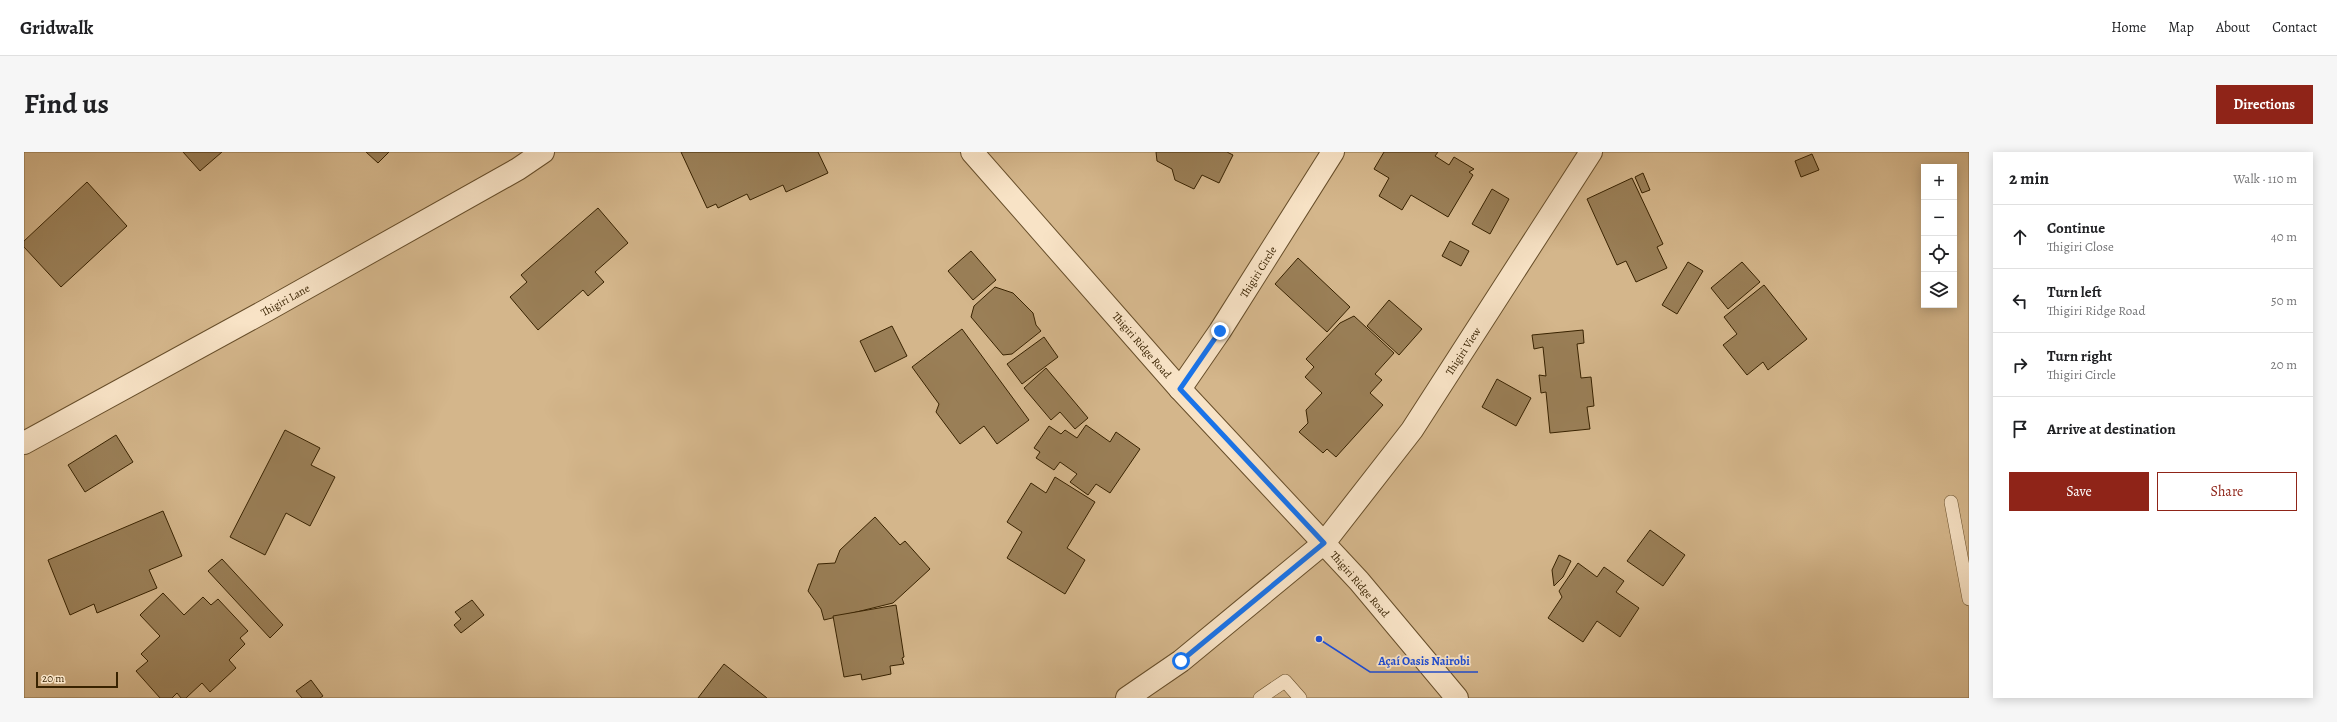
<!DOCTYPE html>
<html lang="en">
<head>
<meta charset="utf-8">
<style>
	body { margin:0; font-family:Alegreya,serif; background:#f6f6f6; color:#202124 }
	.controls { position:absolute; right:12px; top:12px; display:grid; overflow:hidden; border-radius:0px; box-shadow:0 2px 10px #0003 }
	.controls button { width:36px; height:36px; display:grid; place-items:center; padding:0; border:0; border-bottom:1px solid #e0e0e0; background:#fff; color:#202124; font:20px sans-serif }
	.scale { position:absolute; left:12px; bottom:10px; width:82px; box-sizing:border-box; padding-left:4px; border:2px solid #382200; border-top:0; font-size:11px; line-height:14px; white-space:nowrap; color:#382200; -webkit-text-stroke:3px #f8e3c6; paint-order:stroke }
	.stop { position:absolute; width:12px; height:12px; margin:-9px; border:3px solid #1a73e8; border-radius:50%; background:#fff }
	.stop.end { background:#1a73e8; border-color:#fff; box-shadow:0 1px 4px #0008 }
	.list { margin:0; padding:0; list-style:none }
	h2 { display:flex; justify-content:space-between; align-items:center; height:52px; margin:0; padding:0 16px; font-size:17px }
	h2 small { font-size:13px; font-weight:400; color:#757577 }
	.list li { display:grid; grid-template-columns:26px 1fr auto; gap:12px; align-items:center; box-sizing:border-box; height:64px; padding:0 16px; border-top:1px solid #e0e0e0 }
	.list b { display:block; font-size:15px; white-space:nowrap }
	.list p { margin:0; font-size:13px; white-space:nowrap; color:#757577 }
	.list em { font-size:13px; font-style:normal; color:#757577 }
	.actions { display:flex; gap:8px; padding:12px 16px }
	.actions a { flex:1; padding:9px 0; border:1px solid #8f2418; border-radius:0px; text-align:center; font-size:14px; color:#8f2418 }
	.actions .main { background:#8f2418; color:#fff }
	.icon { flex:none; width:22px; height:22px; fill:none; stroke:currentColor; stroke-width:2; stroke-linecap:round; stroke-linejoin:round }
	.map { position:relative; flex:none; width:1945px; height:546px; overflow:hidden; border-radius:0px }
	header { display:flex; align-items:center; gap:24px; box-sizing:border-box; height:56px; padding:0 20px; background:#fff; border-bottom:1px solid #e0e0e0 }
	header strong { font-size:19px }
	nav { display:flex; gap:22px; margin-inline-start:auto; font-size:14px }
	.intro { display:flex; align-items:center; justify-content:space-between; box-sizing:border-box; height:96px; padding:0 24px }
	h1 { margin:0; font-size:28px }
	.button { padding:10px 18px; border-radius:0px; background:#8f2418; color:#fff; font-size:14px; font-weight:700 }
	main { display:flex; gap:24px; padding:0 24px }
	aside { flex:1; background:#fff; border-radius:0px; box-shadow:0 2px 10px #0003 }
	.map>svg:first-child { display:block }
</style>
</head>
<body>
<header>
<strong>Gridwalk</strong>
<nav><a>Home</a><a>Map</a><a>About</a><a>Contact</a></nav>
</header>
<div class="intro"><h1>Find us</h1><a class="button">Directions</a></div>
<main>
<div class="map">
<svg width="1945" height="546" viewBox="0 0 1945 546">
	<rect width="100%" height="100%" fill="#f4d4a7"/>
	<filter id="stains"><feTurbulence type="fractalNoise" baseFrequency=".005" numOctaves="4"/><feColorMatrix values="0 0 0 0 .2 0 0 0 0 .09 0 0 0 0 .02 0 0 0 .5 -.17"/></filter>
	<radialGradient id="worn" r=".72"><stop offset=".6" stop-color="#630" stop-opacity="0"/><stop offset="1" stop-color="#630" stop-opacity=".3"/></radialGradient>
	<path fill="#d4b68b" stroke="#866c46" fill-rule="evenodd" d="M0 0H1945V546H0ZM1900 15H1930V153H1900Z"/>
	<g fill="#9a7f57" stroke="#382200">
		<polygon points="159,0 198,0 176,19"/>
		<polygon points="342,0 365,0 354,11"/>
		<polygon points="657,0 794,0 804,21 762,40 759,33 726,48 723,42 694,56 692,52 683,56"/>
		<polygon points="1132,0 1203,0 1209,3 1195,31 1178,23 1170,37 1151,28 1148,17 1133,9"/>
		<polygon points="1360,0 1414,0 1411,4 1425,13 1430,5 1450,17 1445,20 1449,23 1424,65 1387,43 1378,58 1355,44 1365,26 1350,17"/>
		<polygon points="1788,2 1795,18 1777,25 1771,9"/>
		<polygon points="1619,21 1626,38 1618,41 1611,25"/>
		<polygon points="1608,26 1639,92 1633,95 1643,116 1612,130 1602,109 1593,113 1563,47"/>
		<polygon points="63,30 103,74 37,135 0,95 0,89"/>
		<polygon points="1468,37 1485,47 1466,82 1448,72"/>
		<polygon points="574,56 604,91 571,120 580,130 564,144 559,138 514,178 486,145 503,130 497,123"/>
		<polygon points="1426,89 1445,99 1437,114 1418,104"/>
		<polygon points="947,99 972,128 949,148 924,119"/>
		<polygon points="1274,106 1326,155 1303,180 1251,132"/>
		<polygon points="1664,110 1679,119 1653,162 1638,153"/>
		<polygon points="1718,110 1736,130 1704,157 1687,136"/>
		<polygon points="1740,133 1783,187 1744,218 1739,210 1723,223 1699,193 1713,182 1700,165"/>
		<polygon points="971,135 989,141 1009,161 1012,173 1017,179 988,202 979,203 947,165 950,154"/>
		<polygon points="1365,148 1398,177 1375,203 1343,174"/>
		<polygon points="1330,164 1370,201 1351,222 1358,228 1346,241 1359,253 1312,305 1303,297 1299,301 1275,280 1284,271 1282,258 1298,241 1281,225 1290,215 1282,207 1316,171"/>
		<polygon points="868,174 883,204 851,220 836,189"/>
		<polygon points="938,177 1005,268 973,292 960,274 936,292 912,260 915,252 888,215"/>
		<polygon points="1559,178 1560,191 1553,192 1557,226 1567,225 1570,254 1563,255 1566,277 1526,281 1522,240 1517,241 1515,223 1522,224 1519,195 1510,197 1508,183"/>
		<polygon points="1020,185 1034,205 998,232 983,212"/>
		<polygon points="1022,216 1064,266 1051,277 1036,260 1027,268 1000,236"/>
		<polygon points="1473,227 1507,246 1492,274 1458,255"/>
		<polygon points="1062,273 1086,290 1092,280 1116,297 1086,341 1072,332 1064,343 1046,330 1053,322 1036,310 1030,318 1012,306 1016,300 1010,296 1025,274 1037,282 1041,278 1053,286"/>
		<polygon points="261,278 296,296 287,313 311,325 286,374 262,361 241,403 206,385"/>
		<polygon points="92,283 109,310 61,340 44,313"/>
		<polygon points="1031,325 1071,350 1043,396 1061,408 1041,442 983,406 998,380 983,370 1007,331 1022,341"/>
		<polygon points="139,359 158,404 125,418 133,436 73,461 70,452 46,463 24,408"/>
		<polygon points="851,365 876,393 881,389 906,417 869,451 800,468 797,457 784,439 794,412 811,411 816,398"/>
		<polygon points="1626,378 1661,403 1639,434 1603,409"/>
		<polygon points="1535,403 1547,409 1539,425 1530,434 1528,418"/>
		<polygon points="198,407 259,473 246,486 184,419"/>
		<polygon points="1554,411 1573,425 1580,415 1600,429 1592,440 1615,456 1596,485 1573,469 1559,490 1524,466 1538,445 1535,439"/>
		<polygon points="139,441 160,463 179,445 187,453 194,447 224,479 216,486 221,492 205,508 212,516 186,540 178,531 162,546 157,546 153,541 148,546 136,546 112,519 124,509 117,502 136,484 116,463"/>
		<polygon points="448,448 460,463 437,481 430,473 437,467 431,460"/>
		<polygon points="872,453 880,505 878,506 880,512 866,514 867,522 838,528 837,522 820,525 809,464"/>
		<polygon points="700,512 743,546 674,546"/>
		<polygon points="287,528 299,544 296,546 278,546 272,539"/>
	</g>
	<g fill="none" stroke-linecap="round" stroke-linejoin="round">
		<defs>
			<g id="service">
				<polyline points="1927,350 1945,447"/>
				<polyline points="1236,546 1261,529 1276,546"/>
			</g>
			<g id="minor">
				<polyline points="1156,237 1196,179 1309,0"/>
				<polyline points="0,291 243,158 494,17 519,0"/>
				<polyline points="1103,546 1157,509 1300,391 1388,278 1567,0"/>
			</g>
			<polyline id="tertiary" points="948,0 1156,237 1335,429 1433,546"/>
		</defs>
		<use href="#service" stroke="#674e2a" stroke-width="14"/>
		<use href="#minor" stroke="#674e2a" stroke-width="24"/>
		<use href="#tertiary" stroke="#674e2a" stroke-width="24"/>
		<use href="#service" stroke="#f8e3c6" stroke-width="13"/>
		<use href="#minor" stroke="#f8e3c6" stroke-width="22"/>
		<use href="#tertiary" stroke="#f8e3c6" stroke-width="22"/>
	</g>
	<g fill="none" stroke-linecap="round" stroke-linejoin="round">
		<polyline stroke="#1a73e8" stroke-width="5" points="1157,509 1300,391 1156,237 1196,179"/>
	</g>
	<g text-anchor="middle" stroke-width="3.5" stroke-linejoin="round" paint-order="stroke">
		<g font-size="11" fill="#382200" stroke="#f8e3c6">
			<text transform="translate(1234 120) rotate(-58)" y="4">Thigiri Circle</text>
			<text transform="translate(261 148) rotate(-29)" y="4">Thigiri Lane</text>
			<text transform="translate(1118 193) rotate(49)" y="4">Thigiri Ridge Road</text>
			<text transform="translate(1439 199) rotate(-57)" y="4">Thigiri View</text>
			<text transform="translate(1336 432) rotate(49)" y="4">Thigiri Ridge Road</text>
		</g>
	</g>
	<path fill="none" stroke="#1d4ed8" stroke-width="1.5" d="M1295 487L1346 520H1454"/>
	<circle fill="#1d4ed8" stroke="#f8e3c6" stroke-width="1.5" cx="1295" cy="487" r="4"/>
	<g font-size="12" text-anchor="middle" font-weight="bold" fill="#1d4ed8" stroke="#f8e3c6" stroke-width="3.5" stroke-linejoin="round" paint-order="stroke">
		<text x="1400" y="513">Açaí Oasis Nairobi</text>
	</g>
	<rect width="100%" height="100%" filter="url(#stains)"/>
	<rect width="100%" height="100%" fill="url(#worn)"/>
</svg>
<div class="controls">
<button>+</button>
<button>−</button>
<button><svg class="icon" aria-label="locate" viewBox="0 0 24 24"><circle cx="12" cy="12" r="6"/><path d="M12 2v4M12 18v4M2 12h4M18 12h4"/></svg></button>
<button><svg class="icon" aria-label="layers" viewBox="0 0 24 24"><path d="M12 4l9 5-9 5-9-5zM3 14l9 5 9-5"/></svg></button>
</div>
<div class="scale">20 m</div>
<div class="stop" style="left:1157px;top:509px"></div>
<div class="stop end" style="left:1196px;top:179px"></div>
</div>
<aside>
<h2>2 min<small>Walk · 110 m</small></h2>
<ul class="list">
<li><svg class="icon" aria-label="ahead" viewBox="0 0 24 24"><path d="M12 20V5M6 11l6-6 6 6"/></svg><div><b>Continue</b><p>Thigiri Close</p></div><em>40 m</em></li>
<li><svg class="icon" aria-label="left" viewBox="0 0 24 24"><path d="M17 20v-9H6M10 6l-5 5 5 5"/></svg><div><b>Turn left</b><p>Thigiri Ridge Road</p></div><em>50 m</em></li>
<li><svg class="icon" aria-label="right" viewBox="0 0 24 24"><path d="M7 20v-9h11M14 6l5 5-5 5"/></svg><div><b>Turn right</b><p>Thigiri Circle</p></div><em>20 m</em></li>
<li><svg class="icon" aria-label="arrive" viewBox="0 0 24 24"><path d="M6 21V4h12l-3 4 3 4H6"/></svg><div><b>Arrive at destination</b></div></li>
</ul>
<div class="actions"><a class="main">Save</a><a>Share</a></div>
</aside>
</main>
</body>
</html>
